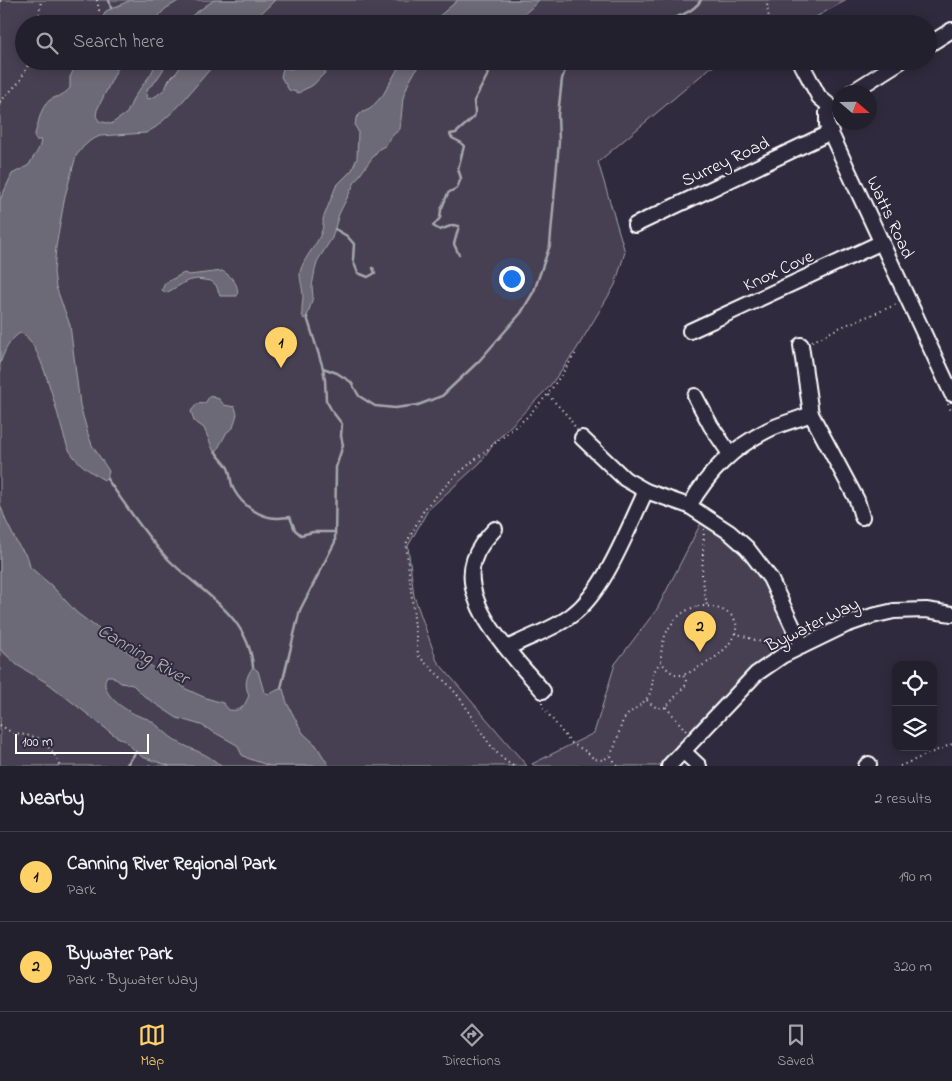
<!DOCTYPE html>
<html lang="en">
<head>
<meta charset="utf-8">
<style>
	body { margin:0; font-family:"Indie Flower",sans-serif; background:#2b2836; color:#f1f3f6 }
	.controls { position:absolute; right:15px; bottom:15px; display:grid; overflow:hidden; border-radius:10px; box-shadow:0 2px 12px #0003 }
	.controls button { width:45px; height:45px; display:grid; place-items:center; padding:0; border:0; border-bottom:1px solid #403e4a; background:#23202e; color:#f1f3f6; font:25px sans-serif }
	.compass { position:absolute; left:832px; top:85px; width:45px; height:45px; border-radius:50%; background:#23202e; box-shadow:0 2px 12px #0003; rotate:110deg }
	.scale { position:absolute; left:15px; bottom:12px; width:134px; box-sizing:border-box; padding-left:5px; border:2px solid #fff; border-top:0; font-size:14px; line-height:18px; white-space:nowrap; color:#fff; -webkit-text-stroke:4px #2f2a3d; paint-order:stroke }
	.you { position:absolute; left:511px; top:278px; width:18px; height:18px; margin:-12px; border:4px solid #fff; border-radius:50%; background:#1a73e8; box-shadow:0 0 0 8px #1a73e833 }
	.badge { display:grid; place-items:center; width:32px; height:32px; border-radius:50%; background:#ffd166; color:#111; font-size:16px; font-weight:700 }
	.pin { position:absolute; translate:-50% -41px; filter:drop-shadow(0 1px 2px #0008) }
	.pin::after { content:''; position:absolute; top:26px; width:18px; height:15px; background:inherit; clip-path:polygon(0 0,100% 0,50% 100%) }
	.list { margin:0; padding:0; list-style:none }
	h2 { display:flex; justify-content:space-between; align-items:center; height:65px; margin:0; padding:0 20px; font-size:21px }
	h2 small { font-size:16px; font-weight:400; color:#a3a3aa }
	.list li { display:grid; grid-template-columns:32px 1fr auto; gap:15px; align-items:center; box-sizing:border-box; height:90px; padding:0 20px; border-top:1px solid #403e4a }
	.list b { display:block; font-size:19px; white-space:nowrap }
	.list p { margin:0; font-size:16px; white-space:nowrap; color:#a3a3aa }
	.list em { font-size:16px; font-style:normal; color:#a3a3aa }
	.icon { flex:none; width:28px; height:28px; fill:none; stroke:currentColor; stroke-width:2; stroke-linecap:round; stroke-linejoin:round }
	.map { position:relative; flex:none; width:952px; height:766px; overflow:hidden }
	.search { position:absolute; background:#23202e; box-shadow:0 2px 12px #0003; left:15px; right:15px; top:15px; height:55px; display:flex; align-items:center; gap:12px; box-sizing:border-box; padding:0 18px; border-radius:28px; color:#a3a3aa; font-size:19px }
	.sheet { height:245px; background:#23202e }
	nav { display:flex; justify-content:space-around; align-items:center; box-sizing:border-box; height:70px; border-top:1px solid #403e4a; background:#23202e; font-size:14px; color:#a3a3aa }
	nav a { display:grid; justify-items:center; gap:2px }
	nav .on { color:#ffd166 }
	.map>svg:first-child { display:block }
</style>
</head>
<body>
<div class="map">
<svg width="952" height="766" viewBox="0 0 952 766">
	<rect width="100%" height="100%" fill="#2f2a3d"/>
	<filter id="ink" filterUnits="userSpaceOnUse"><feTurbulence type="fractalNoise" baseFrequency=".02" numOctaves="2"/><feDisplacementMap in="SourceGraphic" scale="10" xChannelSelector="R" yChannelSelector="G"/><feConvolveMatrix kernelMatrix="1 2 1 2 8 2 1 2 1" color-interpolation-filters="sRGB"/></filter>
	<g filter="url(#ink)">
		<g fill="#464152" stroke="#a2a0a8">
			<polygon points="0,0 845,0 845,1 803,24 24,24 24,61 724,61 710,68 598,162 625,252 615,285 576,350 549,387 493,444 480,463 428,510 408,546 414,596 437,661 527,766 0,766"/>
			<polygon points="703,519 743,554 767,586 792,639 750,670 658,766 535,766 532,764 594,733 615,664 657,609"/>
		</g>
		<g fill="#6d6a77" stroke="#a7a6ad">
			<polygon points="131,0 180,0 165,9 158,17 149,24 99,24 106,11"/>
			<polygon points="214,0 275,0 250,24 180,24"/>
			<path d="M458 0H539C530 10 520 20 506 19L505 24H430Z"/>
			<path d="M78 61H121L97 110 96 116 99 121 111 124 127 113 134 97 151 74 157 61H169L155 82 148 88 146 95 148 99 156 96 165 89 169 80 177 72 184 61H217L177 108 156 127 146 133 100 136 91 140 83 147 76 156 65 196 56 247 54 272 56 287 70 325 80 405 88 434 92 445 109 471 107 479 104 480C89 471 76 463 68 448 59 426 42 338 20 333 9 340 4 352 0 364V200L12 174 29 165C34 154 39 153 41 140H36L34 136C39 125 39 108 50 100 58 95 62 97 70 88V77Z"/>
			<path d="M307 61H319L325 69V73C320 77 317 82 313 85 309 88 303 89 299 93L289 90 281 77 283 68 292 69 294 67 301 66Z"/>
			<path d="M402 61H421L408 84 403 98 400 129 393 135 385 146 379 149 369 162 355 182 339 214 332 238 318 260 315 270 312 286 313 297 307 317 304 319C300 312 303 304 303 296 303 288 298 275 301 269 307 251 325 239 323 219L336 186 352 170 357 158 358 131 355 126 356 118 361 113 370 109 383 95Z"/>
			<path d="M222 271C232 276 240 286 237 296H220L216 285 211 281 197 279 187 281 166 293 162 290 165 283 184 273 189 275Z"/>
			<polygon points="210,396 219,399 224,405 235,407 237,414 233,428 227,432 216,452 214,452 204,428 194,421 191,411 197,404 205,403"/>
			<path d="M0 504 6 521 17 543 28 558 30 567 52 586 77 613 114 640 132 655 177 681 186 689 206 698 223 703 229 710C242 712 245 705 249 695 244 685 246 676 253 667L258 671 264 692C272 697 275 688 283 689L287 703 298 724 303 733 316 745 329 766H270L247 758 242 755 237 745 201 725 177 718 145 697 133 685 121 683 112 676H107C97 693 126 711 139 716 143 718 147 718 150 720 160 727 168 736 178 742 194 751 207 753 221 766H170L142 757 125 741 114 735 49 684 17 665 0 649Z"/>
		</g>
		<g fill="none" stroke-linecap="round" stroke-linejoin="round">
			<g stroke="#a7a6ad" stroke-width="2.5">
				<polyline points="109,0 111,8"/>
				<path d="M651 24C667 21 692 15 701 0"/>
				<polyline points="335,229 347,236 354,244 353,260 358,273 368,277 375,273 373,268"/>
				<polyline points="459,255 454,244 459,226 453,225 440,230 433,226 440,218 441,210 448,193 457,188 461,178 458,169 464,146 460,142 452,138 450,134 456,133 474,117 475,113 474,101 487,76 491,61"/>
				<polyline points="323,368 337,373 351,382 359,396 375,406 395,408 418,405 442,396 479,361 521,313 534,291 550,245 559,142 558,115 562,79 568,61"/>
				<path d="M216 452C219 458 225 462 228 468 231 474 230 483 234 490 242 505 261 519 279 518 282 518 286 517 290 517L295 530 301 535 313 532H335"/>
				<path d="M107 479C126 505 143 532 165 556 198 591 249 614 253 667"/>
				<polyline points="281,688 300,610 335,542 336,467 343,445 341,436 342,424 332,411 326,400 325,380 323,368 307,317"/>
				<polyline points="126,766 136,752"/>
			</g>
			<defs>
				<g id="minor">
					<polyline points="928,45 952,30"/>
					<polyline points="800,61 819,97 831,107 827,112 827,125 952,394"/>
					<polyline points="852,92 901,61"/>
					<polyline points="635,225 831,132"/>
					<polyline points="690,331 882,242"/>
					<polyline points="801,345 811,414 857,500 862,517"/>
					<polyline points="695,396 711,426 730,454"/>
					<polyline points="582,438 625,479 646,491 689,506 729,532 747,548 770,578 802,646"/>
					<path d="M689 506C709 472 732 448 768 430 782 423 797 420 811 414"/>
					<path d="M495 529C486 539 478 547 474 560 459 605 517 660 543 691"/>
					<path d="M508 648C529 636 553 630 572 615 606 589 627 530 646 491"/>
					<polyline points="683,751 699,766"/>
					<polyline points="669,766 756,674 782,656 846,625 872,616 894,611 926,610 952,614"/>
					<polyline points="866,766 869,764"/>
				</g>
			</defs>
			<use href="#minor" stroke="#fff" stroke-width="18"/>
			<g stroke="#fff" stroke-width="2" stroke-dasharray="1 4" stroke-linecap="butt">
				<polyline points="97,0 99,10 102,11"/>
				<polyline points="769,0 767,6 770,24"/>
				<polyline points="0,1 4,0"/>
				<polyline points="38,24 41,0"/>
				<polyline points="0,102 20,81 30,61"/>
				<path d="M812 341C822 338 831 331 841 327 860 319 880 312 899 303"/>
				<polyline points="548,395 568,416 577,430"/>
				<polyline points="948,404 952,413"/>
				<polyline points="704,529 702,575 707,606"/>
				<path d="M698 606C716 605 748 614 732 639 725 652 710 662 697 668 692 671 686 675 679 675 671 674 666 668 661 662 660 637 672 613 698 606Z"/>
				<polyline points="735,633 770,645 773,650"/>
				<path d="M647 700C652 706 658 710 666 707L685 686 686 680 683 675"/>
				<path d="M542 703V706L570 742 587 752 594 759 603 760C616 754 617 736 622 723 627 711 640 708 647 698 657 685 647 676 661 662"/>
				<polyline points="666,707 687,732"/>
				<polyline points="0,725 11,732 39,738 53,752 60,766"/>
				<polyline points="611,756 617,766"/>
				<path d="M513 766C485 749 475 715 454 691 443 678 429 668 418 655L406 544 425 508 454 477 526 418 548 394 576 353"/>
				<polyline points="900,766 952,744"/>
			</g>
			<use href="#minor" stroke="#2f2a3d" stroke-width="14"/>
		</g>
	</g>
	<g text-anchor="middle" stroke-width="4" stroke-linejoin="round" paint-order="stroke">
		<g font-size="18" fill="#fff" stroke="#2f2a3d">
			<text transform="translate(725 161) rotate(-25)" y="6">Surrey Road</text>
			<text transform="translate(891 217) rotate(65)" y="6">Watts Road</text>
			<text transform="translate(778 270) rotate(-25)" y="6">Knox Cove</text>
			<text transform="translate(812 624) rotate(-26)" y="6">Bywater Way</text>
		</g>
		<g font-size="19" font-style="italic" fill="#b6b4bb" stroke="#2f2a3d">
			<text transform="translate(144 653) rotate(30)" y="7">Canning River</text>
		</g>
	</g>
</svg>
<div class="controls">
<button><svg class="icon" aria-label="locate" viewBox="0 0 24 24"><circle cx="12" cy="12" r="6"/><path d="M12 2v4M12 18v4M2 12h4M18 12h4"/></svg></button>
<button><svg class="icon" aria-label="layers" viewBox="0 0 24 24"><path d="M12 4l9 5-9 5-9-5zM3 14l9 5 9-5"/></svg></button>
</div>
<svg class="compass" viewBox="-18 -18 36 36"><path d="M0-13l5 13h-10z" fill="#e53935"/><path d="M0 13l5-13h-10z" fill="#a3a3aa"/></svg>
<div class="scale">100 m</div>
<div class="you"></div>
<div class="pin badge" style="left:281px;top:368px">1</div>
<div class="pin badge" style="left:700px;top:652px">2</div>
<div class="search"><svg class="icon" aria-label="search" viewBox="0 0 24 24"><circle cx="10" cy="10" r="6"/><path d="M15 15l6 6"/></svg>Search here</div>
</div>
<section class="sheet">
<h2>Nearby<small>2 results</small></h2>
<ul class="list">
<li><span class="badge">1</span><div><b>Canning River Regional Park</b><p>Park</p></div><em>190 m</em></li>
<li><span class="badge">2</span><div><b>Bywater Park</b><p>Park · Bywater Way</p></div><em>320 m</em></li>
</ul>
</section>
<nav>
<a class="on"><svg class="icon" aria-label="map" viewBox="0 0 24 24"><path d="M3 6l6-2 6 2 6-2v14l-6 2-6-2-6 2zM9 4v14M15 6v14"/></svg>Map</a>
<a><svg class="icon" aria-label="directions" viewBox="0 0 24 24"><path d="M12 3l9 9-9 9-9-9zM9 14v-3h6M13 9l2 2-2 2"/></svg>Directions</a>
<a><svg class="icon" aria-label="saved" viewBox="0 0 24 24"><path d="M7 4h10v16l-5-4-5 4z"/></svg>Saved</a>
</nav>
</body>
</html>
